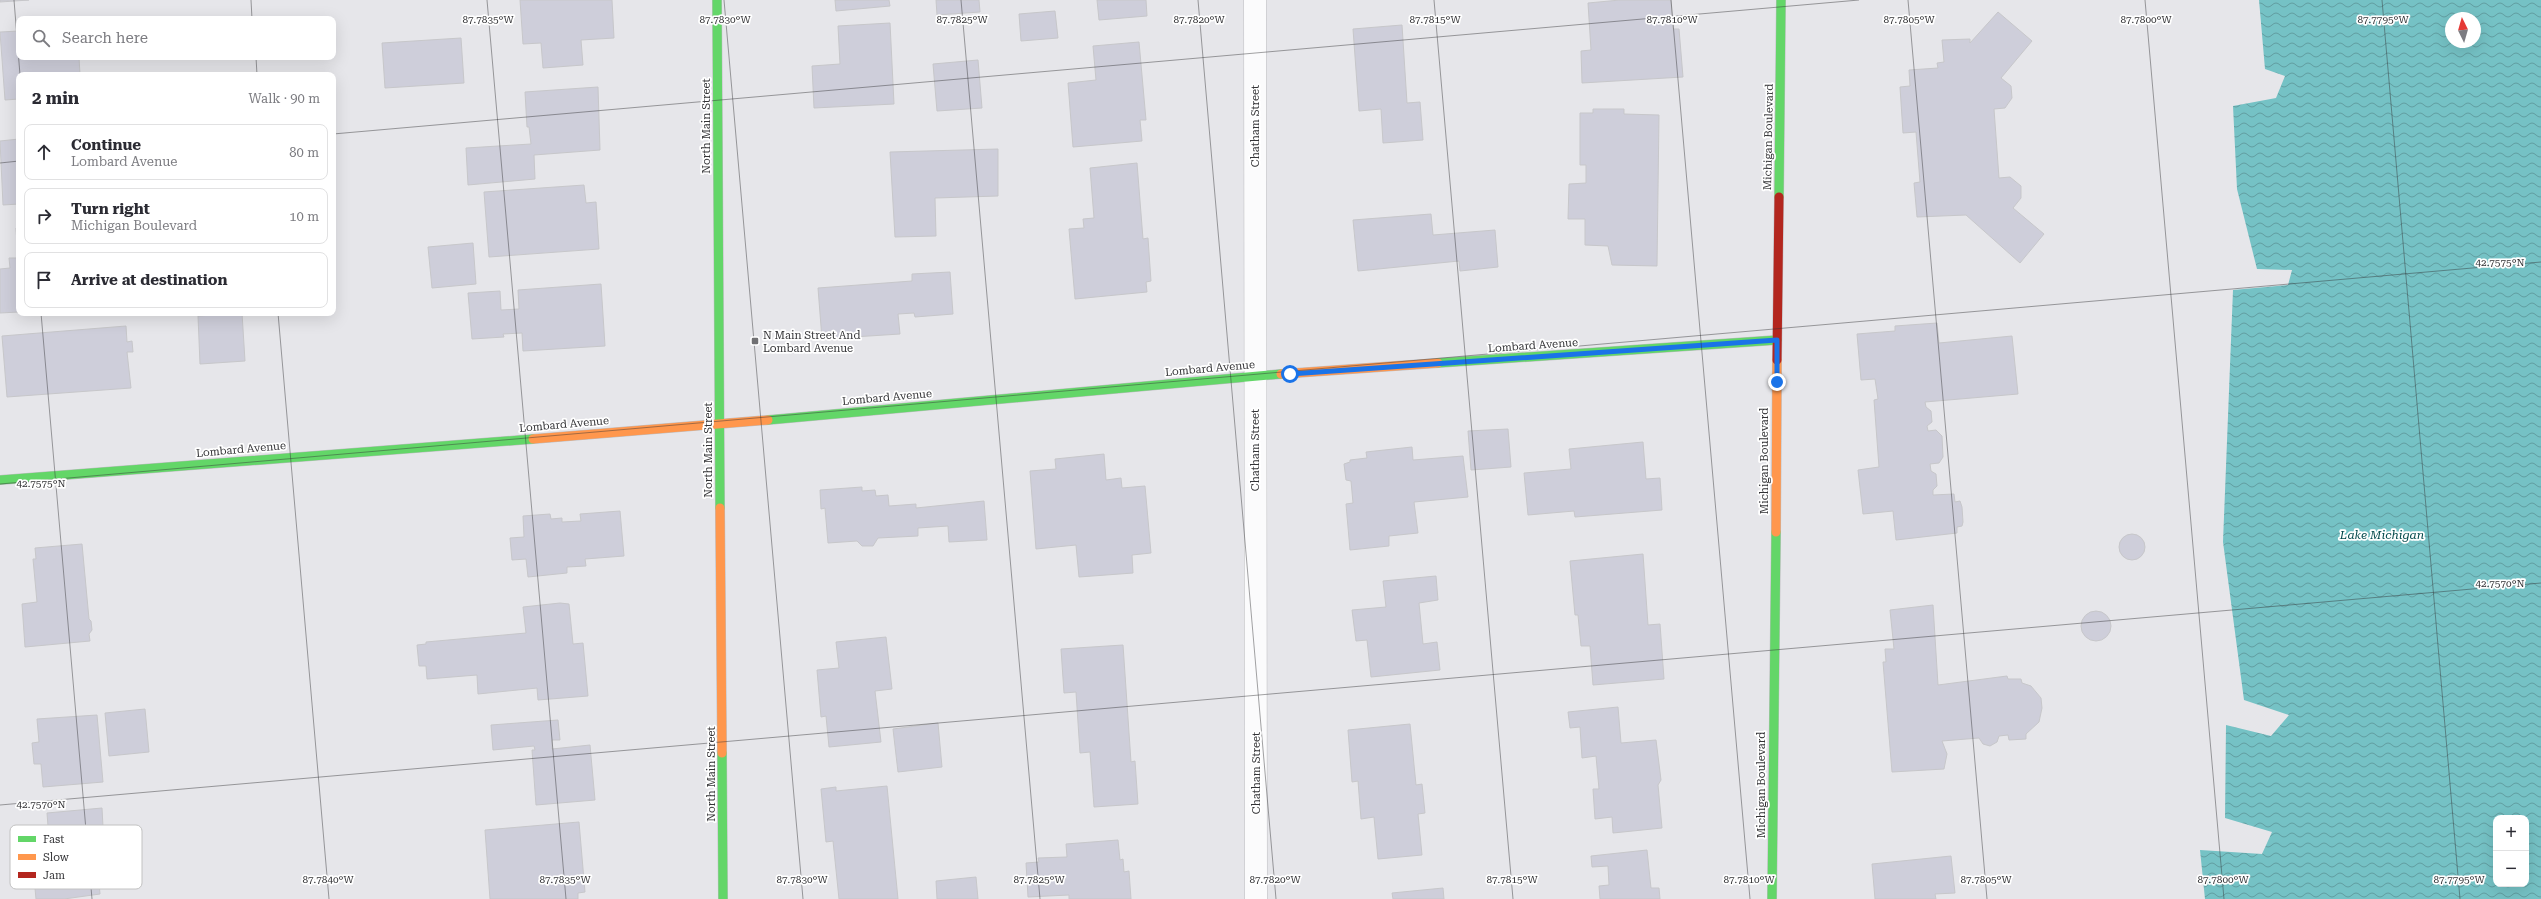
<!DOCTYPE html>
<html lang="en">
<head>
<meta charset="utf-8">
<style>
	body { margin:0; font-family:"Roboto Serif",serif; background:#f7f7f7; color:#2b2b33 }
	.controls { position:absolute; right:12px; bottom:12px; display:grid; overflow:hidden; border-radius:8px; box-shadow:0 4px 16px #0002 }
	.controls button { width:36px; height:36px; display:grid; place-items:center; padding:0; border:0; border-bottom:1px solid #e1e1e2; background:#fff; color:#2b2b33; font:20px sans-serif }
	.compass { position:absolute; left:2445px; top:12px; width:36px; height:36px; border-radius:50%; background:#fff; box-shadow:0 4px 16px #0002; rotate:355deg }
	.stop { position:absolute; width:12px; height:12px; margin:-9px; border:3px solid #1a73e8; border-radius:50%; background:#fff }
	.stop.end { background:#1a73e8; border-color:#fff; box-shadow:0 1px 4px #0008 }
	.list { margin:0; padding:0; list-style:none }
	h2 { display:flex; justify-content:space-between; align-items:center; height:52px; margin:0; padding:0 16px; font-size:17px }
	h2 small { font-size:13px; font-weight:400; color:#7c7c81 }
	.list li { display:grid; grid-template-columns:26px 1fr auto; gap:12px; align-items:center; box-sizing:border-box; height:56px; margin:0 8px 8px; padding:0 8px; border:1px solid #e1e1e2; border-radius:8px }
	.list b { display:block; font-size:15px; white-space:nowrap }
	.list p { margin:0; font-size:13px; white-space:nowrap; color:#7c7c81 }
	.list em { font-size:13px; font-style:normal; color:#7c7c81 }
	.icon { flex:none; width:22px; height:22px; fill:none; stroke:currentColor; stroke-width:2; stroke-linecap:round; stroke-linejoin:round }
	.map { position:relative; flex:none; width:2541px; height:899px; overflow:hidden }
	.search { position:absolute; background:#fff; box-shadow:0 4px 16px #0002; left:16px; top:16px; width:320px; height:44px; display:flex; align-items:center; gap:10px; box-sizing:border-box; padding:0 14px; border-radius:8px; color:#7c7c81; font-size:15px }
	.panel { position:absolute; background:#fff; box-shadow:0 4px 16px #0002; left:16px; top:72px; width:320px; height:244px; border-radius:8px }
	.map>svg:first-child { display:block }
</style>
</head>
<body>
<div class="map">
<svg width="2541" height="899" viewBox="0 0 2541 899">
	<defs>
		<pattern id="water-waves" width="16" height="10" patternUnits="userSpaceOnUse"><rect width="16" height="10" fill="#75c2c5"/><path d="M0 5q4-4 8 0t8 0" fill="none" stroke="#619ea1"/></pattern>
	</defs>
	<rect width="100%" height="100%" fill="#e6e6ea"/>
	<path fill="url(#water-waves)" fill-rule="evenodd" d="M2259 0H2541V899H2205L2200 850 2262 854 2272 832 2225 818 2226 725 2271 736 2289 715 2244 700 2223 542 2233 290 2288 285 2292 270 2257 269 2237 189 2233 106 2276 98 2285 76 2265 69ZM2451 18H2475V42H2451ZM2496 818H2526V884H2496Z"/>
	<g fill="#ceceda" stroke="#c7c7ca">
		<polygon points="0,0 29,0 0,2"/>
		<polygon points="520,0 612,0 614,38 581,40 583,65 543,68 541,43 523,44"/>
		<polygon points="835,0 889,0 890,6 836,11"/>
		<polygon points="936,0 979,0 980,12 937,15"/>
		<polygon points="1097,0 1146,0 1147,16 1099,20"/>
		<polygon points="1620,0 1671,0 1673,29 1679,29 1683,77 1582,83 1581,51 1591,50 1588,3"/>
		<polygon points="1055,11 1058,38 1021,41 1019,14"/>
		<polygon points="1998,12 2032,41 2001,78 2011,86 2012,98 2005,108 1994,109 1999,178 2010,177 2021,186 2021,198 2013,208 2044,234 2020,263 1966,215 1917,217 1914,183 1920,182 1916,132 1903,133 1900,87 1910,86 1909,70 1938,68 1937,63 1944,62 1942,40 1970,39 1970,43"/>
		<polygon points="890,23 894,104 814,108 812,66 840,64 838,26"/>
		<polygon points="1402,25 1407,103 1420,102 1423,140 1383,143 1381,109 1359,111 1353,29"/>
		<polygon points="19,31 19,57 79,57 80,75 19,75 19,99 5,100 0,32"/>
		<polygon points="461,38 464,83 385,88 382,43"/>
		<polygon points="1139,42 1146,120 1140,120 1142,141 1073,147 1068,83 1096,80 1093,46"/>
		<polygon points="978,60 982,108 937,111 933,64"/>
		<polygon points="598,87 600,150 534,155 535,179 468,185 466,148 531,144 529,127 527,127 525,92"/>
		<polygon points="1593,109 1624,109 1624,114 1659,115 1657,266 1612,265 1608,246 1585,245 1585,219 1568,219 1569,184 1586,183 1586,165 1580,165 1580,113 1593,113"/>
		<polygon points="19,139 19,204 3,205 0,141"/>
		<polygon points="998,149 998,196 935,198 936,236 895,237 890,152"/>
		<polygon points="1137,163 1143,239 1148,238 1151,281 1146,282 1147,292 1075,299 1069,229 1084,228 1083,219 1094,218 1090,168"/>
		<polygon points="584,185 586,203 596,202 599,249 489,257 484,192"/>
		<polygon points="1431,214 1433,235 1495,230 1498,267 1460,271 1459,261 1358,271 1353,220"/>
		<polygon points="19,227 19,312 0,313 0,269 10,268 9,258 18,258 16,228"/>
		<polygon points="473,243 476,284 432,288 428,247"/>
		<polygon points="950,272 953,314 915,317 914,313 898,314 900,334 822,339 818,288 912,281 912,274"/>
		<polygon points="601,284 605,346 523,351 522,333 503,334 504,337 472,339 468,293 500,291 501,310 519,309 518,290"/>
		<polygon points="137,313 167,313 137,315"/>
		<polygon points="242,313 245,361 200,364 198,316"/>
		<polygon points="1937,323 1939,343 2012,336 2018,394 1925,402 1926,407 1931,411 1932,422 1927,426 1928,431 1936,430 1942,436 1943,457 1939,463 1930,464 1931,471 1936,474 1937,486 1933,490 1933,495 1954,494 1955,502 1960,501 1962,507 1963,522 1962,526 1957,527 1957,533 1896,540 1893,511 1863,514 1858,470 1879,467 1874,400 1878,399 1875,379 1861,380 1857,334 1895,331 1895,326"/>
		<polygon points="126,326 127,342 132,341 133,352 127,352 131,388 7,397 2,336"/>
		<polygon points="1508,429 1511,467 1471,470 1468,431"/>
		<polygon points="1643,442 1646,479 1660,478 1662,510 1575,517 1574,511 1528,515 1524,473 1571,469 1569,449"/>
		<polygon points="1412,447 1413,460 1463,456 1468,497 1414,502 1418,533 1389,536 1389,546 1350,550 1346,504 1353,503 1351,481 1346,480 1344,464 1350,462 1350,460 1367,458 1366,452"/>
		<polygon points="1104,454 1106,480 1121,478 1122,488 1145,486 1151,553 1132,555 1133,573 1079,577 1076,545 1036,549 1030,471 1056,469 1055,459"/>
		<polygon points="862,487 862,491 875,490 876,496 888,495 889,506 916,504 916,508 984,501 987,540 949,542 948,526 918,528 918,536 878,538 873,546 862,546 857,541 828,543 825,508 821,509 820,490"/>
		<polygon points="620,511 624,556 585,559 586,566 567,567 567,573 528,577 526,559 512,560 510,538 524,537 523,516 550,514 551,519 562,518 562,522 581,521 580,514"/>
		<circle cx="2132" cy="547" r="13"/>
		<polygon points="82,544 89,619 91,621 92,630 89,634 90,641 25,647 22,604 37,602 33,559 36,559 35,548"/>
		<polygon points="1643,554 1648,625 1660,624 1664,679 1593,685 1590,646 1581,646 1578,615 1575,615 1570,561"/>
		<polygon points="1436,576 1438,600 1419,603 1423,644 1437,642 1440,670 1371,677 1367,640 1356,641 1352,610 1386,607 1383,581"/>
		<polygon points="560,603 569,604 573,644 583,643 588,696 538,700 537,688 478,694 477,675 427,679 426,666 419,666 417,645 426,644 426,642 526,633 523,607"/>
		<polygon points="1933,605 1938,685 2007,676 2008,679 2021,679 2022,683 2031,686 2041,698 2042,708 2039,722 2026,734 2026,739 2009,740 2008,735 1999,736 1997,742 1990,746 1983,744 1979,738 1942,741 1947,754 1944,769 1892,772 1883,662 1886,662 1885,649 1894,649 1890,610"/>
		<circle cx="2096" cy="626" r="15"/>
		<polygon points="886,637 892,689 875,691 881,742 829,747 826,716 821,717 817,670 839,668 836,642"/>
		<polygon points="1123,645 1131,762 1135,761 1138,804 1094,807 1090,752 1080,753 1076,692 1064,693 1061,649"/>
		<polygon points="1618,707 1621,743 1656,740 1661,780 1658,785 1662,828 1613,833 1612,817 1595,819 1593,789 1599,789 1596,756 1582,758 1580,727 1570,728 1568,712"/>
		<polygon points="145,709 149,752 109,756 105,713"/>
		<polygon points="97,715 103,782 43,787 41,764 34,764 32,743 39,742 37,719"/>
		<polygon points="558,720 560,740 552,740 552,749 590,745 595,800 536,805 532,750 535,750 534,746 493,750 491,725"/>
		<polygon points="938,723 942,767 898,772 893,729"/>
		<polygon points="1410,724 1416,785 1422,784 1425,813 1418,814 1422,855 1378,859 1374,817 1361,819 1358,781 1352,782 1348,730"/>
		<polygon points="887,786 898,899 839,899 833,841 826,842 821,789 836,787 836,791"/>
		<polygon points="102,808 103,827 94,828 100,894 64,899 36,899 34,878 28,879 27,863 33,862 31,841 49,839 47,813"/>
		<polygon points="579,822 585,892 578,893 578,899 490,899 485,830"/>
		<polygon points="1118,840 1120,860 1123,859 1124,872 1129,871 1131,899 1069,899 1069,895 1028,897 1026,863 1039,862 1038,858 1067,857 1066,844"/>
		<polygon points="1647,850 1651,888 1659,888 1660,899 1600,899 1599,886 1609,885 1608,866 1592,867 1591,856"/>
		<polygon points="1951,856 1955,893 1935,894 1936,899 1875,899 1872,864"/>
		<polygon points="976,877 978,899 937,899 936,881"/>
		<polygon points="1443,888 1444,899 1393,899 1392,893"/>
	</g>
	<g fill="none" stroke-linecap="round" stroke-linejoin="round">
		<defs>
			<polyline id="street" points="1255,0 1256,899"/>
			<g id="fast">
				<polyline points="717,0 720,508"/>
				<polyline points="1779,197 1781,0"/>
				<polyline points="1438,363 1777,340"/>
				<polyline points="768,420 1281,374"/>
				<polyline points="0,480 533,439"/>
				<polyline points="722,753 723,899"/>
				<polyline points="1772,899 1776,532"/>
			</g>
			<g id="slow">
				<polyline points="1281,374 1438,363"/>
				<polyline points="533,439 768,420"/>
				<polyline points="720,508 722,753"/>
				<polyline points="1776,532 1777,360"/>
			</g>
			<polyline id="jam" points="1777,360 1779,197"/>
		</defs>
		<use href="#street" stroke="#bdbdc0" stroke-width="23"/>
		<use href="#fast" stroke="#bdbdc0" stroke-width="10"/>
		<use href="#slow" stroke="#bdbdc0" stroke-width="10"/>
		<use href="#jam" stroke="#bdbdc0" stroke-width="10"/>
		<use href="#street" stroke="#fbfbfc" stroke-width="22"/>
		<use href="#fast" stroke="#63d668" stroke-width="9"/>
		<use href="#slow" stroke="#ff974d" stroke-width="9"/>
		<use href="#jam" stroke="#b3261e" stroke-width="9"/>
	</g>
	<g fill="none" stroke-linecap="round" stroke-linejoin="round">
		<polyline stroke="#1a73e8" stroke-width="5" points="1290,374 1777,340 1777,382"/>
	</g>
	<path fill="none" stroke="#323235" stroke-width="1" stroke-opacity="0.45" d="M14 0 20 75M251 0 252 19M487 0 566 899M724 0 803 899M961 0 1040 899M1198 0 1276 899M1434 0 1513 899M1671 0 1750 899M1908 0 1987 899M2145 0 2224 899M2382 0 2460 899M256 57 257 75M333 134 1859 0M0 163 19 161M41 313 92 899M278 313 329 899M0 484 2541 262M0 805 2541 583"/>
	<rect fill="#717174" stroke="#fff" stroke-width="1.5" x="751" y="337" width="8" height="8" rx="2"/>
	<g text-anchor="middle" stroke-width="3.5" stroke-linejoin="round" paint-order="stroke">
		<g font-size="11" fill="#323235" stroke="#fff">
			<text transform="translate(706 126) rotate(-90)" y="4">North Main Street</text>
			<text transform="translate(1255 126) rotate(-90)" y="4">Chatham Street</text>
			<text transform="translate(1768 137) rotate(-89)" y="4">Michigan Boulevard</text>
			<text transform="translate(1533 345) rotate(-4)" y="4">Lombard Avenue</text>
			<text transform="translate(1210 368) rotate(-5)" y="4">Lombard Avenue</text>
			<text transform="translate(887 397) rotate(-5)" y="4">Lombard Avenue</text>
			<text transform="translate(564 424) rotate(-5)" y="4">Lombard Avenue</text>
			<text transform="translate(241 449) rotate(-5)" y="4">Lombard Avenue</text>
			<text transform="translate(708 450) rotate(-90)" y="4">North Main Street</text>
			<text transform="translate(1255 450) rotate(-90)" y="4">Chatham Street</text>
			<text transform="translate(1764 461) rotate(-90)" y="4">Michigan Boulevard</text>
			<text transform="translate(1256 773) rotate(-90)" y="4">Chatham Street</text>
			<text transform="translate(711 774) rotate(-90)" y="4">North Main Street</text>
			<text transform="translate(1761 785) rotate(-90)" y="4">Michigan Boulevard</text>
		</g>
		<g font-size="11" fill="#323235" stroke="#fff" text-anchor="start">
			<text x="763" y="339">N Main Street And<tspan x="763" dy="13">Lombard Avenue</tspan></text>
		</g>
		<g font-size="12" font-style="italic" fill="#02484a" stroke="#fff">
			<text x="2382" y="539">Lake Michigan</text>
		</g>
	</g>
	<rect x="10" y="825" width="132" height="64" rx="6" fill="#fff" stroke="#c2c2c2" stroke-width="1"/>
	<rect x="18" y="836" width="18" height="6" fill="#63d668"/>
	<rect x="18" y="854" width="18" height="6" fill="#ff974d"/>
	<rect x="18" y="872" width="18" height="6" fill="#b3261e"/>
	<g font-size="11" fill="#323235">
		<text x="43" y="843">Fast</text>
		<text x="43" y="861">Slow</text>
		<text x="43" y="879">Jam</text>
	</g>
	<g font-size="10" text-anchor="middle" fill="#323235" stroke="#fff" stroke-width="3.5" stroke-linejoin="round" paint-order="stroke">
		<text x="488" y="23">87.7835°W</text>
		<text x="725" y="23">87.7830°W</text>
		<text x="962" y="23">87.7825°W</text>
		<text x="1199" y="23">87.7820°W</text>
		<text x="1435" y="23">87.7815°W</text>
		<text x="1672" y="23">87.7810°W</text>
		<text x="1909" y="23">87.7805°W</text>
		<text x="2146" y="23">87.7800°W</text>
		<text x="2383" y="23">87.7795°W</text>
		<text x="2500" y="266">42.7575°N</text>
		<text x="41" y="487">42.7575°N</text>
		<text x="2500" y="587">42.7570°N</text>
		<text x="41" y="808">42.7570°N</text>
		<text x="328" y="883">87.7840°W</text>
		<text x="565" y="883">87.7835°W</text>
		<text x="802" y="883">87.7830°W</text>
		<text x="1039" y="883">87.7825°W</text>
		<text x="1275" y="883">87.7820°W</text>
		<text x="1512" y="883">87.7815°W</text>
		<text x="1749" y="883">87.7810°W</text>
		<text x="1986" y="883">87.7805°W</text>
		<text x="2223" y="883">87.7800°W</text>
		<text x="2459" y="883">87.7795°W</text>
	</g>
</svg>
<div class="controls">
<button>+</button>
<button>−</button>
</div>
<svg class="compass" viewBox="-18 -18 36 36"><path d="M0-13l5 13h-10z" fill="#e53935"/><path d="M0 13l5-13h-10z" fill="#7c7c81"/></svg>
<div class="stop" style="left:1290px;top:374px"></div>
<div class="stop end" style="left:1777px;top:382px"></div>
<div class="search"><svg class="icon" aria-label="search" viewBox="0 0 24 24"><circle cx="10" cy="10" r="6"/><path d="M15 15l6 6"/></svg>Search here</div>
<section class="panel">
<h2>2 min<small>Walk · 90 m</small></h2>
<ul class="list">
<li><svg class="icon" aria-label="ahead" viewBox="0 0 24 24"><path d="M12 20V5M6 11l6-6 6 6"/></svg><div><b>Continue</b><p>Lombard Avenue</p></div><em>80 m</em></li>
<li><svg class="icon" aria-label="right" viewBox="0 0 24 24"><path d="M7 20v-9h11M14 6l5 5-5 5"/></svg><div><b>Turn right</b><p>Michigan Boulevard</p></div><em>10 m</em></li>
<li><svg class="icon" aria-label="arrive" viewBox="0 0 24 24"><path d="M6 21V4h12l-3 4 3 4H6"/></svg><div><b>Arrive at destination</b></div></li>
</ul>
</section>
</div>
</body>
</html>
